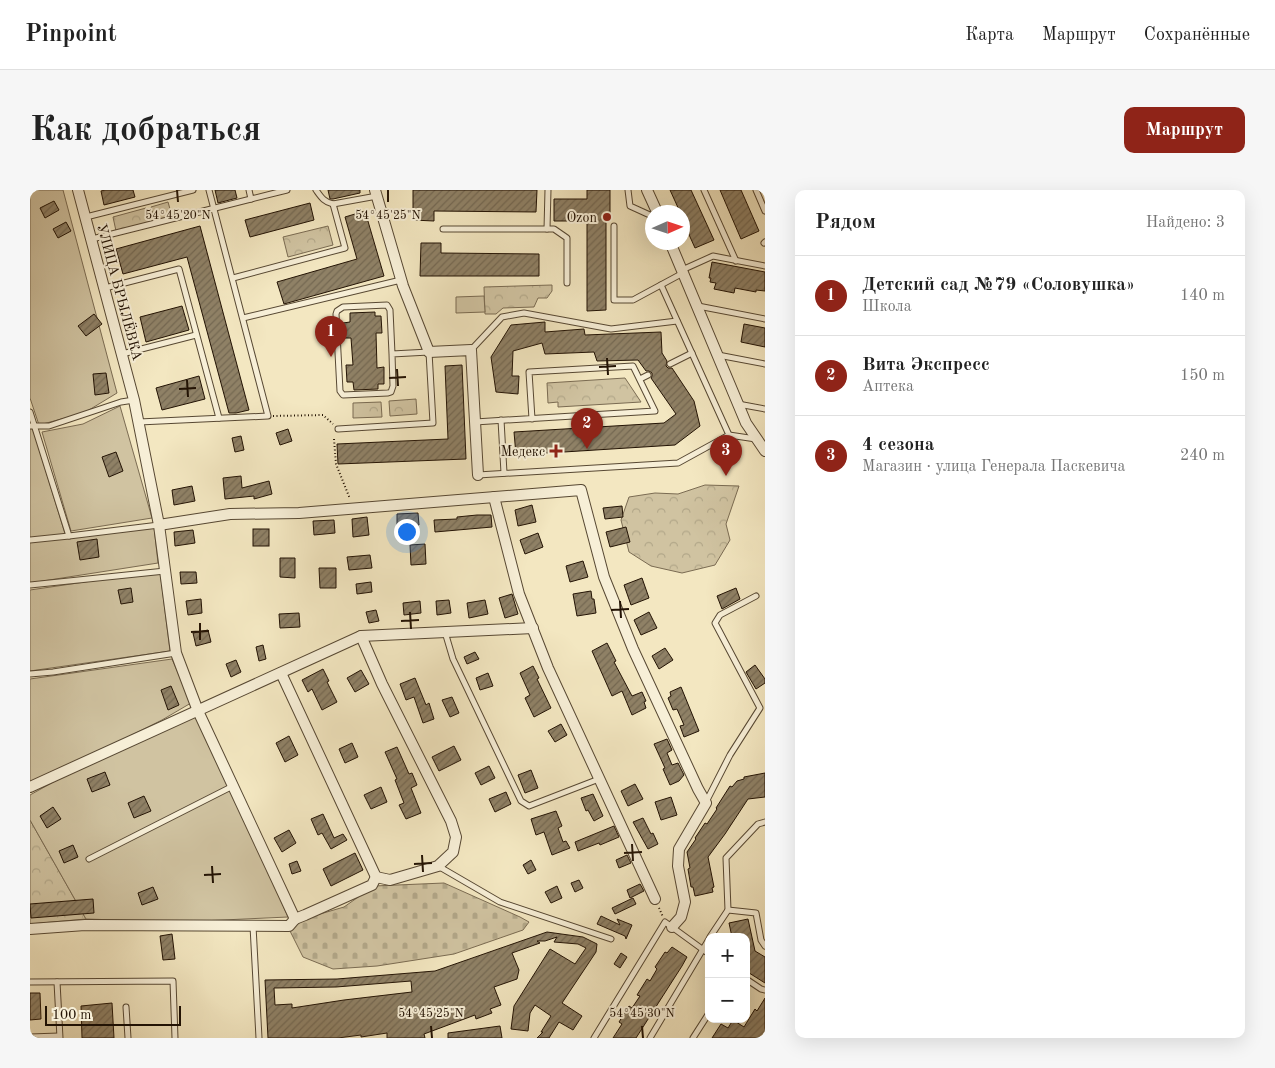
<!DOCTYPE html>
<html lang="ru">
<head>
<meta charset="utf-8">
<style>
	body { margin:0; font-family:"Old Standard TT",serif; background:#f6f6f6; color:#222 }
	.controls { position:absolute; right:15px; bottom:15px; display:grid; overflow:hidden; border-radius:10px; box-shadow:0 5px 20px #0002 }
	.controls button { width:45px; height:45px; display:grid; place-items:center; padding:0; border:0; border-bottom:1px solid #e0e0e0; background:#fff; color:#222; font:25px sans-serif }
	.compass { position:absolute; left:615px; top:15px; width:45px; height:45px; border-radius:50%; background:#fff; box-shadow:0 5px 20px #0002; rotate:87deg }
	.scale { position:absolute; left:15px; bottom:12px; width:136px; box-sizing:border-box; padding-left:5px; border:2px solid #231304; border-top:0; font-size:14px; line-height:18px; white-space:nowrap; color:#231304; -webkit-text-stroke:4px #f7efd7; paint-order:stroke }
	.you { position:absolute; left:376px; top:341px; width:18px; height:18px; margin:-12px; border:4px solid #fff; border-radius:50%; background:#1a73e8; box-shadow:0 0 0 8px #1a73e833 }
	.badge { display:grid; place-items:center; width:32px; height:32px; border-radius:50%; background:#8f2418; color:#fff; font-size:16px; font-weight:700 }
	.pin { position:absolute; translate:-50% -41px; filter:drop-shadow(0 1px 2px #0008) }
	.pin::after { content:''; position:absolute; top:26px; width:18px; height:15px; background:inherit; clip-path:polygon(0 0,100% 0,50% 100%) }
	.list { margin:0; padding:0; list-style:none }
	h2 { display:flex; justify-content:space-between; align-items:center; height:65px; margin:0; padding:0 20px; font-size:21px }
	h2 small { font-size:16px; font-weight:400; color:#767676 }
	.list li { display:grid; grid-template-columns:32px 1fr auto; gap:15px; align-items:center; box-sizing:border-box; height:80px; padding:0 20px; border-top:1px solid #e0e0e0 }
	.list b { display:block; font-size:19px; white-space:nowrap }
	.list p { margin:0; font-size:16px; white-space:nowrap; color:#767676 }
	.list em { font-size:16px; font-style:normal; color:#767676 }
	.map { position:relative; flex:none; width:735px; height:848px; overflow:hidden; border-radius:10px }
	header { display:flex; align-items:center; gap:30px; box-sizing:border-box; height:70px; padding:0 25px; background:#fff; border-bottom:1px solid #e0e0e0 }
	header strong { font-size:24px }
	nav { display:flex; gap:28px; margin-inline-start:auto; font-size:18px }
	.intro { display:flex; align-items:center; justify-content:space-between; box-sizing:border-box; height:120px; padding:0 30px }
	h1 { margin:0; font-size:35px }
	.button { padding:12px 22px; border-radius:10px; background:#8f2418; color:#fff; font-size:18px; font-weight:700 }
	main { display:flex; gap:30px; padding:0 30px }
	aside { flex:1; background:#fff; border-radius:10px; box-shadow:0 5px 20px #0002 }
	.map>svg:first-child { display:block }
</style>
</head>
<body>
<header>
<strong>Pinpoint</strong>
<nav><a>Карта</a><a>Маршрут</a><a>Сохранённые</a></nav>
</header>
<div class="intro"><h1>Как добраться</h1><a class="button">Маршрут</a></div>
<main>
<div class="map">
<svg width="735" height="848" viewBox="0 0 735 848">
	<defs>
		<pattern id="forest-crowns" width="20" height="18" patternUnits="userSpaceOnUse" patternTransform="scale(1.25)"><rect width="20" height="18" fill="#d0c3a1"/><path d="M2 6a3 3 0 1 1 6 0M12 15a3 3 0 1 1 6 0" fill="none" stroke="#b2a789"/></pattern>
		<pattern id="cemetery-stones" width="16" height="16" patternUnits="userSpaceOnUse" patternTransform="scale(1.25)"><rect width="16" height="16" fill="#d0c3a1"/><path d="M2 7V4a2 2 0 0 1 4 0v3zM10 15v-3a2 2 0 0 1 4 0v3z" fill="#b2a789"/></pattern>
		<pattern id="building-hatch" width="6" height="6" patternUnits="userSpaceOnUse" patternTransform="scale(1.25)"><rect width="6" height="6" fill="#8f8166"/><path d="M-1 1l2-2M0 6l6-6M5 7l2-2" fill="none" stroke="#746852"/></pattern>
	</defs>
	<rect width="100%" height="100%" fill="#f3e7c1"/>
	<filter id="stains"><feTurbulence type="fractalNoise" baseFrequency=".004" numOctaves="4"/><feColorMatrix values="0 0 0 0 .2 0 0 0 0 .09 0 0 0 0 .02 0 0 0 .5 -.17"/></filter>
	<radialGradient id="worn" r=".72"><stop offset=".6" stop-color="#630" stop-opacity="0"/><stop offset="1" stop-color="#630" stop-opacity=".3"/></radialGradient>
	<g fill="url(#forest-crowns)" stroke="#7a6b52">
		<polygon points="116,18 120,32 86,41 83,27"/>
		<polygon points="298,36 303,55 258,67 253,47"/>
		<polygon points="522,95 522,101 517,108 508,108 504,117 473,118 466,124 455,124 454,97"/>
		<polygon points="595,188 611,212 528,217 528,212 518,213 517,193"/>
		<polygon points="386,209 387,224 360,226 359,211"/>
		<polygon points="351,212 352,227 323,228 323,213"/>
		<polygon points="675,295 709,296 696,334 700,350 685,375 652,383 621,376 599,362 591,330 599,307 625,303 648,304"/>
		<polygon points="0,630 56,729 0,734"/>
	</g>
	<polygon fill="url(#cemetery-stones)" stroke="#7a6b52" points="414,693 490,727 499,732 493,740 424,764 347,776 303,779 273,767 260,741 273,729 314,717 344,696"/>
	<g fill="#d0c3a1" stroke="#7a6b52">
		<polygon points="0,0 33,0 87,203 54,223 9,235 0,208"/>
		<polygon points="138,12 142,26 125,31 121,17"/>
		<polygon points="454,106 455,122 426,123 426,107"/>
		<polygon points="90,216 122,328 41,341 12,242 53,234"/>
		<polygon points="0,229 36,347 124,337 128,373 0,393"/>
		<polygon points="130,381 140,461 0,481 0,400"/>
		<polygon points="142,469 161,513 132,530 0,596 0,489"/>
		<polygon points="164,521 200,592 258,727 149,732 56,729 0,630 0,605 36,585"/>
	</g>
	<g fill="url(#building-hatch)" stroke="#231304" fill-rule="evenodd">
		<polygon points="75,0 103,0 105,7 74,15 71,1"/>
		<polygon points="185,0 205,0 207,8 188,13"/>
		<polygon points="298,0 330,0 330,3 303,9 300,9"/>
		<polygon points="383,0 507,0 506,22 404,21 404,31 383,30"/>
		<polygon points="557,0 580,0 580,31 576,31 576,120 557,121 557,31 524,31 524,9 557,9"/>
		<polygon points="640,0 661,0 684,50 665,58 652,29 652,22 650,22"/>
		<polygon points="690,0 711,0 729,41 711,49"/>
		<polygon points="24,11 29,20 15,28 10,18"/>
		<polygon points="280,13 284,30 220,47 215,30"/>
		<polygon points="335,21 354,86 254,114 247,92 327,69 315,27"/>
		<polygon points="36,32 41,41 28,48 23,39"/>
		<polygon points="170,36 219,220 206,223 199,223 157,67 93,84 86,59"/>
		<polygon points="391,53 411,53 411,63 509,64 509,86 390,86"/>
		<polygon points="682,72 735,82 735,101 726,100 726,102 705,98 704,103 684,99 686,93 680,92 681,88 679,88"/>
		<polygon points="152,116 159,140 116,152 110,127"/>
		<polygon points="345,122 345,126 351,126 352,143 346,143 347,178 354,177 354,194 348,194 348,199 324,200 323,192 317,192 316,175 323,175 321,148 314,148 313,133 320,132 320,123"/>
		<polygon points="64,124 72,134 56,146 48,136"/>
		<polygon points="515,132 515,142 554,139 555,145 631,142 632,163 637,171 636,176 638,178 642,178 664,211 670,236 645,255 486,265 484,242 634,233 646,224 621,188 622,186 622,183 619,181 616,181 608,170 567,171 564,162 515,164 512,153 483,161 482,186 489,186 488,204 466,202 461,167 481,135"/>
		<polygon points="714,134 735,138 735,157 711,152"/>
		<polygon points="432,175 436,269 308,274 307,254 418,249 415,176"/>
		<polygon points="76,183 79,203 65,205 63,184"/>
		<polygon points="169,186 175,209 132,220 126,198"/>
		<polygon points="258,239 262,251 250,255 246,243"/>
		<polygon points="211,246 214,260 205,262 202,248"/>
		<polygon points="86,262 93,281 79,287 72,267"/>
		<polygon points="211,286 212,298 239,291 242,304 224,309 224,306 195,309 193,288"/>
		<polygon points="162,296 165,311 144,315 142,300"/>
		<polygon points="502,315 506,332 488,336 485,320"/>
		<polygon points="592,316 593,327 575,329 573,318"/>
		<polygon points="388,323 389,335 367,336 367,324"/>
		<polygon points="447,325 461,325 462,337 405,342 404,330 427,329 427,327"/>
		<polygon points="337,327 339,345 323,347 322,329"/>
		<polygon points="304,330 305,343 284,345 283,331"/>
		<polygon points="596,337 600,352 580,357 576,342"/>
		<rect x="223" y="339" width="16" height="17"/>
		<polygon points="163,340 165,353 145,356 144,342"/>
		<polygon points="508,343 513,357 495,364 490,350"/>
		<polygon points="67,349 69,367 50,370 47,352"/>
		<polygon points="395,354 396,374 381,375 380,355"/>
		<polygon points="340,365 342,378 319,380 317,367"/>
		<polygon points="250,368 265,368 265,388 250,387"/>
		<polygon points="553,371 558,387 540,392 536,376"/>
		<polygon points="289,378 306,378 306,398 290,398"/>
		<polygon points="150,382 166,382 167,393 151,394"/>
		<polygon points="612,388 619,408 601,415 594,395"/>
		<polygon points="341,392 342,402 327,404 326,394"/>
		<polygon points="101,398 103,412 91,414 88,400"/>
		<polygon points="706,398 710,409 692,419 687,406"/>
		<polygon points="561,401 562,409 564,409 566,423 547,426 543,404"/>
		<polygon points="482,404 488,424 475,428 469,408"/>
		<polygon points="171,409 172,423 158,425 156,411"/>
		<polygon points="419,410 421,423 407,425 406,411"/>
		<polygon points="455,410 458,424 439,428 437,413"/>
		<polygon points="390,411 391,423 374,425 373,413"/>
		<polygon points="346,420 349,431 339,433 336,422"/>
		<polygon points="619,422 627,438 611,445 604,430"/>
		<polygon points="269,423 270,437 250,438 249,424"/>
		<polygon points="178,440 181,452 166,456 163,443"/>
		<polygon points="577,453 586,471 584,472 602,506 612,502 616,511 614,512 616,518 602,525 592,501 582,506 562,461"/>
		<polygon points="233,455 236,469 229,471 226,457"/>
		<polygon points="635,458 643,470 629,479 622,466"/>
		<polygon points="445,462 449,469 437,474 434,467"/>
		<polygon points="206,470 211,482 201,487 196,474"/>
		<polygon points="725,475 735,489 735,493 726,499 716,482"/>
		<polygon points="503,476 509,488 507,489 521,518 504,527 495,508 500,505 490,483"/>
		<polygon points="293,479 299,491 297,492 307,512 292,520 282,499 278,502 272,490"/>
		<polygon points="331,480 339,494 325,502 317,488"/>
		<polygon points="458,483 463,496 450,500 446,488"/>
		<polygon points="385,488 396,515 399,513 404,529 393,533 384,507 376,510 370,494"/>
		<polygon points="141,496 149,515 138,520 131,500"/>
		<polygon points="651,497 669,541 654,547 650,536 654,535 647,519 643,520 638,508 641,506 640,502"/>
		<polygon points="422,507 429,523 420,527 412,510"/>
		<polygon points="531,534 537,545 525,552 518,541"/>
		<polygon points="259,546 268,565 255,572 246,553"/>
		<polygon points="637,549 642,560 637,563 642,575 648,573 654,585 649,591 640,595 633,579 635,578 624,554"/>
		<polygon points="322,553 328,567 315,573 309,559"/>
		<polygon points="424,556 431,570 409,581 402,567"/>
		<polygon points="367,557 379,584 382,583 387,595 381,598 391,623 376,629 369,615 374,613 365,590 367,589 355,562"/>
		<polygon points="459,576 465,588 451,595 445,583"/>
		<polygon points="501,580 508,598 495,603 488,585"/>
		<polygon points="75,582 80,595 62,602 57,589"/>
		<polygon points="735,583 735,607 718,609 695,644 678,667 684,697 682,698 683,702 665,706 663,697 661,697 658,679 660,678 657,662 666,649 665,648 675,633 677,634 687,619 686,618 700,596 702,597 707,591 714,589 714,587"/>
		<polygon points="605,594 613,609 598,616 591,601"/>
		<polygon points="351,597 357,612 341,619 334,605"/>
		<polygon points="476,602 481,614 465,622 459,609"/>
		<polygon points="563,604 573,626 564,631 558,620 556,621 551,608"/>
		<polygon points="114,606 121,621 104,628 98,613"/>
		<polygon points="641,607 647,625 631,630 625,612"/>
		<polygon points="23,617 31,629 17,638 10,626"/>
		<polygon points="526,621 532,636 528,638 533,652 536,651 540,658 522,665 514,642 506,645 501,629"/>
		<polygon points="293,624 304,648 313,644 317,650 301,659 292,643 288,645 281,629"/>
		<polygon points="613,628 621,644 623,643 628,654 618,659 603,632"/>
		<polygon points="584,636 589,647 570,655 569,653 548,661 545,652"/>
		<polygon points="259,640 266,653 252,662 244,648"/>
		<polygon points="43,655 48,667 34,673 29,661"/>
		<polygon points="325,663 333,680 301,696 293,679"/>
		<polygon points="597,665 601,673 589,678 586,670"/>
		<polygon points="501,670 506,680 498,684 493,675"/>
		<polygon points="267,671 271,681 262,684 259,674"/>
		<polygon points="549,690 553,698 545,702 541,693"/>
		<polygon points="610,694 614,701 600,708 597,700"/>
		<polygon points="527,696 532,708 521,713 515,702"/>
		<polygon points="123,697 128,709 112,715 108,703"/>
		<polygon points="603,708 606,714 585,724 582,718"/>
		<polygon points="63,709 64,723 1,728 0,714"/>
		<polygon points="571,726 590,735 587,729 602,735 596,749 595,746 567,734"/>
		<polygon points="718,729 725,761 735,767 735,793 716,781 716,747 702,747 699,733"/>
		<path d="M517 742 553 747 567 754 566 762 532 813 552 826 543 840 529 832 519 848H507L513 842H511L521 826 505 815 500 823 498 841 481 839 484 816 520 759 545 774 556 758 548 754 524 752 527 747 515 751H507L510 753 482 763 489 780 487 789 464 797 471 815 460 819 462 823 446 829 445 825 394 844 395 848H357V843L331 847V845L308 848H238L235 790 307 789 405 781ZM381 791 382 802 314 810 262 818V814L245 815 244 798 306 797Z"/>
		<polygon points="142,744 145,769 133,770 130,746"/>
		<polygon points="642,757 657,767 652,776 606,848 583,848 592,834 589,832 599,816 602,818 610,806 607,805 617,789 620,791 627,779 625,777 635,762 637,763"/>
		<polygon points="591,763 597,767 590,778 584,774"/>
		<polygon points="0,803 10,803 11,829 0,830"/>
		<polygon points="735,808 735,848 682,848 691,834 698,838 703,830 714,837 725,819 727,821"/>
		<polygon points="82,813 84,848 52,848 51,816"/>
		<polygon points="470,836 472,848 418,848 418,843"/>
	</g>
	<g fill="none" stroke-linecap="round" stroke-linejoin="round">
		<defs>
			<g id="lane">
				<polyline points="219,0 221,9 257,0"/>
				<path d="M286 0C291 7 294 12 303 14L347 6"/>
				<polyline points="598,0 600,16 622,26"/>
				<polyline points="674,0 706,71"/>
				<polyline points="726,0 735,21"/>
				<polyline points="56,27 163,0"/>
				<polyline points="584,36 584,110 603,110 653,83"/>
				<polyline points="413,39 524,39 537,48 537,93"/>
				<polyline points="517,39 518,0"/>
				<polyline points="62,49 221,9"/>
				<polyline points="734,53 735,52"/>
				<polyline points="652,80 683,66 735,76"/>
				<polyline points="203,88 315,58 303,14"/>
				<polyline points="75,98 149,79 189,228"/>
				<polyline points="668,116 735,129"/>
				<polyline points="213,128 371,90"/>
				<polyline points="441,160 472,127 494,123 581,139 647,131"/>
				<polyline points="92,164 166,145"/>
				<polyline points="688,165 735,174"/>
				<polyline points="640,174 662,163"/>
				<polyline points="610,189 618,185"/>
				<polyline points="708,214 735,219"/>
				<polyline points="0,222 39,346 129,335"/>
				<polyline points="471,230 474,283"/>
				<polyline points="109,232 238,226 179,0"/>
				<path d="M445 232C505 228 565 225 625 221L603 176 499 182 502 229"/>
				<polyline points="0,236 19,236 91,212 104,210"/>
				<polyline points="308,239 403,233 399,162 362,164 360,120 357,115 313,117 307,121 306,124 310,201 313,205 358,203 361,202 363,196 362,164"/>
				<polyline points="699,245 726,249"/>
				<polyline points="448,285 648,273 699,245 631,95"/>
				<polyline points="0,350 39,346"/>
				<polyline points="0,395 135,381"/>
				<polyline points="415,442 423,469 491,611 499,616 569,589"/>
				<polyline points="0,484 23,482 146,463"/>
				<polyline points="676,612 700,565 730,518 685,433 690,425 726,406"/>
				<polyline points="59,669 203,596"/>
				<polyline points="408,676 470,712 581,749"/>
				<polyline points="698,720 726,723 731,750 735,756"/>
				<polyline points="223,736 229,848"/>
				<polyline points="680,747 698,720 696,668 728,634 735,632"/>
				<polyline points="716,789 731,799 735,800"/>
				<polyline points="0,792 143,791 145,848"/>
				<polyline points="27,792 30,848"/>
				<polyline points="96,817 98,848"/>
				<polyline points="0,847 29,846"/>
				<polyline points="564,848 635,732 679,764"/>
				<polyline points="620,848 679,749"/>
				<polyline points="663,848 679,823"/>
			</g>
			<g id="street">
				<polyline points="345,0 373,96 399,162 441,160 448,285"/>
				<polyline points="617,0 627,22"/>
				<polyline points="640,52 716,233 735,261"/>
				<polyline points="464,307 489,404 518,478 625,709"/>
				<polyline points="129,335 200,324 269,323 551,300 574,387 603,459 668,599 676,613 649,659 648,676 655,712 651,727 642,737"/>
				<polyline points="331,446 352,494 421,631 426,647 423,662 408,676 360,690 346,687"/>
				<polyline points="251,483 346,687"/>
				<polyline points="0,597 331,446 503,438"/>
				<polyline points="265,729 275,725 342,695 346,687"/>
				<polyline points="0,739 55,735 259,736 265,729 168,521 146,463 129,335 104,210 48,0"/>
			</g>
		</defs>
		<use href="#lane" stroke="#574833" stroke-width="7"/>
		<use href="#street" stroke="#574833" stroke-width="12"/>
		<g stroke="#231304" stroke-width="2" stroke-dasharray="1 2.5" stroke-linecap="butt">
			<polyline points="243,226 293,225 303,234"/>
			<polyline points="304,249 306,274 320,309"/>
			<polyline points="629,718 633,727"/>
		</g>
		<use href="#lane" stroke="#f7efd7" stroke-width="5"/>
		<use href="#street" stroke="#f7efd7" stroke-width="10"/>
	</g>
	<path fill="none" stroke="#231304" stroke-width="2" d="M147 0 148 12M358 0V12M577 168 578 185M569 177 586 176M367 179 368 196M359 188 376 187M157 190 158 207M149 199 166 198M590 411 591 428M581 420 599 419M380 422 381 439M371 431 389 430M170 433V450M161 442 179 441M602 654 603 671M594 663 612 662M392 665 393 682M384 674 402 673M182 676 183 693M174 685 191 684M401 836 402 848M612 836 613 848"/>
	<g fill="#8f2418" stroke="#f7efd7" stroke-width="2">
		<circle cx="577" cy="27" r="5"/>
		<path d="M523.5 253.5h5v5h5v5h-5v5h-5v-5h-5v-5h5z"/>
	</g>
	<g text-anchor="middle" stroke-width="4" stroke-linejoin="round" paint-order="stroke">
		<g font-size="14" fill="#231304" stroke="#f7efd7" text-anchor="end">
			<text x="567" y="32">Ozon</text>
			<text x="515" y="266">Медекс</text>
		</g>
		<g font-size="14" fill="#231304" stroke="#f7efd7">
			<text transform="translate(90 102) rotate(75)" y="5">УЛИЦА БРЫЛЁВКА</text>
		</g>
	</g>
	<g font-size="12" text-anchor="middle" fill="#231304" stroke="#f7efd7" stroke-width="4" stroke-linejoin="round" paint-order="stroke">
		<text x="148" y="29">54°45'20"N</text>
		<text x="358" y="29">54°45'25"N</text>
		<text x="401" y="827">54°45'25"N</text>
		<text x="612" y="827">54°45'30"N</text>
	</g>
	<rect width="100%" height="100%" filter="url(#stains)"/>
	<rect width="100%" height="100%" fill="url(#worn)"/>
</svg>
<div class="controls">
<button>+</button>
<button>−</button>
</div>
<svg class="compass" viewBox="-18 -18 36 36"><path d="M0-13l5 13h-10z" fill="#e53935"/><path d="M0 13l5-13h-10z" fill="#767676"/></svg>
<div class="scale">100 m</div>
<div class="you"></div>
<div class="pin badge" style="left:301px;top:167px">1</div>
<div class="pin badge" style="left:557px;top:259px">2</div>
<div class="pin badge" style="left:696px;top:286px">3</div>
</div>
<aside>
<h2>Рядом<small>Найдено: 3</small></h2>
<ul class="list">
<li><span class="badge">1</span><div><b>Детский сад №79 «Соловушка»</b><p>Школа</p></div><em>140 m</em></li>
<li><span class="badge">2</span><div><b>Вита Экспресс</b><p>Аптека</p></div><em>150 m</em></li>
<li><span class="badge">3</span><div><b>4 сезона</b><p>Магазин · улица Генерала Паскевича</p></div><em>240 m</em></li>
</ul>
</aside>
</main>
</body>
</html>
